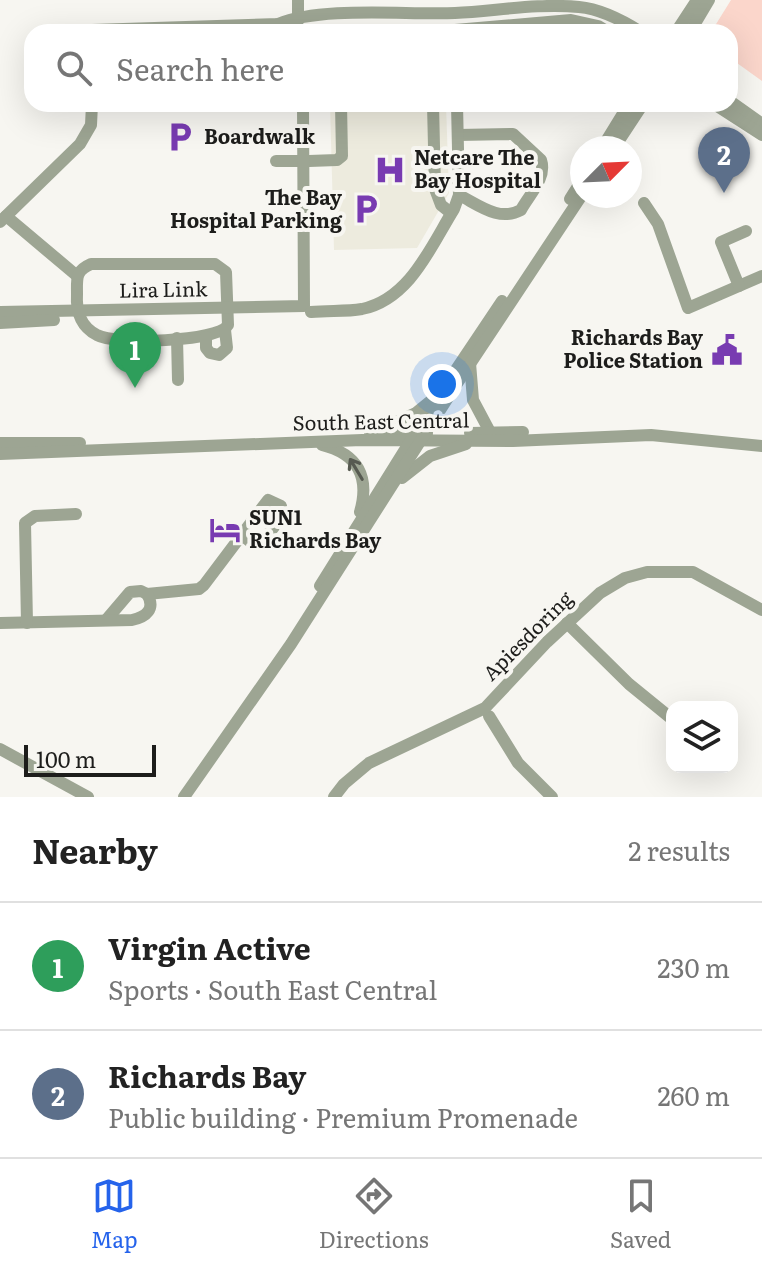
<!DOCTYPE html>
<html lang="en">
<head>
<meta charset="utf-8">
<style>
	body { margin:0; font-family:Literata,serif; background:#f2f2f2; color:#222 }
	.controls { position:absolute; right:24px; bottom:24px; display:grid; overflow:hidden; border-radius:16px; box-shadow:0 8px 32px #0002 }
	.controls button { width:72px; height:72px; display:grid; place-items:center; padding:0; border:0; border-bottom:2px solid #e0e0e0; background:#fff; color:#222; font:40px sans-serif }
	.compass { position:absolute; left:570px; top:136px; width:72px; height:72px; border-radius:50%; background:#fff; box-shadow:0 8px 32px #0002; rotate:66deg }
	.scale { position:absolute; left:24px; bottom:20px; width:132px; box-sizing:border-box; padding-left:8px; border:4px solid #1d1d1b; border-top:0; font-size:22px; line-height:28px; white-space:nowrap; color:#1d1d1b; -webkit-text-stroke:6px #f7f6f1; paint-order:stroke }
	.you { position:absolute; left:442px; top:384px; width:28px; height:28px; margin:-20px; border:6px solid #fff; border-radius:50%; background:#1a73e8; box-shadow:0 0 0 12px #1a73e833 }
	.badge { display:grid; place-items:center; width:52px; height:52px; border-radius:50%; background:#2563eb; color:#fff; font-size:26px; font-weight:700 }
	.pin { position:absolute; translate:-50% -66px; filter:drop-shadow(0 2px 4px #0008) }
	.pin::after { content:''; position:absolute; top:42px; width:28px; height:24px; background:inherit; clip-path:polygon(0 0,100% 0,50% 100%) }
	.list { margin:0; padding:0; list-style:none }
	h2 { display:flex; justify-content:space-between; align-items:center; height:104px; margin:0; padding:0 32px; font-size:34px }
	h2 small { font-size:26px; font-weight:400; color:#767676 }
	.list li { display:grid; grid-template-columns:52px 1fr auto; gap:24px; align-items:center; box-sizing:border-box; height:128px; padding:0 32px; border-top:2px solid #e0e0e0 }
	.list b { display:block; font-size:30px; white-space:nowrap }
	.list p { margin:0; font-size:26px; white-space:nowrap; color:#767676 }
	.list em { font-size:26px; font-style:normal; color:#767676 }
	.icon { flex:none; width:44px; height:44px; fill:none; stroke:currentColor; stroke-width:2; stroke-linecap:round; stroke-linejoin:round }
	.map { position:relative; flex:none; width:762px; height:797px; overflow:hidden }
	.search { position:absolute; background:#fff; box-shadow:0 8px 32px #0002; left:24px; right:24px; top:24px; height:88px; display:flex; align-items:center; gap:20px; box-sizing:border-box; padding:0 28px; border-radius:24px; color:#767676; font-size:30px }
	.sheet { height:360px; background:#fff }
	nav { display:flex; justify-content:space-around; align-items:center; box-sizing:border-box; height:112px; border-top:2px solid #e0e0e0; background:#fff; font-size:22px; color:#767676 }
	nav a { display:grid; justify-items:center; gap:4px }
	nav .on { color:#2563eb }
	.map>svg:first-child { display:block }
</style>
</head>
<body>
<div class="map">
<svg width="762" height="797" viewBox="0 0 762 797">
	<rect width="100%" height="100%" fill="#f7f6f1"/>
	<polygon fill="#edebde" points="330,104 446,104 449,193 417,248 334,250"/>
	<polygon fill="#fbd6cb" points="731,0 762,0 762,81 730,58 730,32 714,32 713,29"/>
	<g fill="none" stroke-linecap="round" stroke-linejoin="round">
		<g stroke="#9da593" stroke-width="12">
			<polyline points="298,21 298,0"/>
			<polyline points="278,24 298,31 455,30 571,20 598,26 608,32"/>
			<path d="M92 32V30L278 24C323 6 404 15 455 13 496 11 538 3 579 7 601 9 622 20 641 32"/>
			<polyline points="676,32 697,0"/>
			<polyline points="690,32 709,0"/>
			<polyline points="730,101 762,124"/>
			<polyline points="433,104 435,189 441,205 451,213"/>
			<polyline points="560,104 569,104"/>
			<polyline points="714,104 762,135"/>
			<path d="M458 135 513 134 541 160C547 178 529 195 521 210 499 222 479 205 459 195"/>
			<polyline points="602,148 629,104"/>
			<polyline points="614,148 643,104"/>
			<polyline points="276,161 304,161"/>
			<polyline points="309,161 337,160 342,156 341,104"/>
			<polyline points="570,199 582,180"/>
			<polyline points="644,203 658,224 688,308 762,276"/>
			<polyline points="6,216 76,275"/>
			<polyline points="0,222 80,144 91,125 92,104"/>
			<path d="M91 264H215L226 272 228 325C219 342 114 345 97 335 80 326 76 311 77 294 77 278 75 271 91 264Z"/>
			<polyline points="739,286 721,242 746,231"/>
			<polyline points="0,312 304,306 303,104"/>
			<path d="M311 312C328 310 345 312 362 309 410 299 431 246 454 209L459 195 457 104"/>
			<polyline points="0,323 54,320"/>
			<polyline points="206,337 206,348 210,353 219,355 227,348 225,330"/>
			<polyline points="177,338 178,380"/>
			<polyline points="470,363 473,400 490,432"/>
			<polyline points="379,430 416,413 432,400"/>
			<polyline points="370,433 427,434"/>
			<polyline points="470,433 523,432"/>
			<polyline points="0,443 80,443"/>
			<path d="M322 445C358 454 370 477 360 512"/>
			<polyline points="0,454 362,440 513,441 651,435 762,446"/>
			<polyline points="402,478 430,456 466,444"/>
			<polyline points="320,586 441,392 502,301"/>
			<path d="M107 619 130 592 141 591 147 594 199 589 204 585 268 500 281 506C284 519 269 533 261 542L252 543 242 535"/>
			<path d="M0 623 132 620C146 617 156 609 147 594"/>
			<polyline points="27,623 25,523 35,516 76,514"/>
			<polyline points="567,623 629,684 672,719"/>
			<polyline points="489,716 518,763 552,797"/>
			<polyline points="0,749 88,797"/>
			<polyline points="184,797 291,644 456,385 582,195"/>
			<polyline points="334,797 344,784 369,763 485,708 547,642 600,593 625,578 647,572 693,572 762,610"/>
		</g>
	</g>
	<defs><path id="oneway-shaft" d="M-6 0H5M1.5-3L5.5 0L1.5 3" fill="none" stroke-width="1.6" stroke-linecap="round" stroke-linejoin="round" transform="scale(2)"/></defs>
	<use stroke="#575a51" href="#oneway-shaft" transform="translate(356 469) rotate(-121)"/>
	<defs>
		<symbol id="parking-bare" viewBox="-9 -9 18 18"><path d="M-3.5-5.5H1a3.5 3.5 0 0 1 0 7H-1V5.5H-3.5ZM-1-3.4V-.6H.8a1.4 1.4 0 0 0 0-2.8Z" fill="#783bb1" stroke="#f7f6f1" stroke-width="2.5" paint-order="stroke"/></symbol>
		<symbol id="hospital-bare" viewBox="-9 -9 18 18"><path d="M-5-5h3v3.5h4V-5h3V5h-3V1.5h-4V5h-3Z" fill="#783bb1" stroke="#f7f6f1" stroke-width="2.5" paint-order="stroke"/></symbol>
		<symbol id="civic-bare" viewBox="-9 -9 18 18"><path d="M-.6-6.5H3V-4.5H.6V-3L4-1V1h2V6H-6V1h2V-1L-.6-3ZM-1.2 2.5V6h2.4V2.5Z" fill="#783bb1" stroke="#f7f6f1" stroke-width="2.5" paint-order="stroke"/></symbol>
		<symbol id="hotel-bare" viewBox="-9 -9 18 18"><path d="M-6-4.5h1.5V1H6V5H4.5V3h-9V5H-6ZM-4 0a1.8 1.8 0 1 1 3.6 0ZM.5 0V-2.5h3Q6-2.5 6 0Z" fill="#783bb1" stroke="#f7f6f1" stroke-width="2.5" paint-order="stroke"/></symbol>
	</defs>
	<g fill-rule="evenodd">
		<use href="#parking-bare" x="158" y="115" width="44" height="44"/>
		<use href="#hospital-bare" x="368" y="148" width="44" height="44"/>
		<use href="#parking-bare" x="344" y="187" width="44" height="44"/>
		<use href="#civic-bare" x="705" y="328" width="44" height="44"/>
		<use href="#hotel-bare" x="203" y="508" width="44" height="44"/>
	</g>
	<g text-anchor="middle" stroke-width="8" stroke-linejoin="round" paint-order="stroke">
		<g font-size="20" font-weight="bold" fill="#1d1d1b" stroke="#f7f6f1" text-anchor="start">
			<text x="204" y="144">Boardwalk</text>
			<text x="414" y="165">Netcare The<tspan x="414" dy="23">Bay Hospital</tspan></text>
			<text x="342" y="205" text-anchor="end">The Bay<tspan x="342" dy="23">Hospital Parking</tspan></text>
			<text x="703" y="345" text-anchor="end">Richards Bay<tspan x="703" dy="23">Police Station</tspan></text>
			<text x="249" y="525">SUN1<tspan x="249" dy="23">Richards Bay</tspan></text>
		</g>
		<g font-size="20" fill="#1d1d1b" stroke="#f7f6f1">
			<text transform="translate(163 290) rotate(-1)" y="7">Lira Link</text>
			<text transform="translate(381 422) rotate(-1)" y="7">South East Central</text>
			<text transform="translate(528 636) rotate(-45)" y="7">Apiesdoring</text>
		</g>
	</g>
</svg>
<div class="controls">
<button><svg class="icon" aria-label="layers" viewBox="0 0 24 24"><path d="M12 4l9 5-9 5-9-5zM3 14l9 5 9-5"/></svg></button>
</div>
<svg class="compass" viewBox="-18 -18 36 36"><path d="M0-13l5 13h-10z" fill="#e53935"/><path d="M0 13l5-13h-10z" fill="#767676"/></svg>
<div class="scale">100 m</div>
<div class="you"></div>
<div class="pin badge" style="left:135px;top:388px;background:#2e9e5b">1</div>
<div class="pin badge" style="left:724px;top:193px;background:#5c6f8a">2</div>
<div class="search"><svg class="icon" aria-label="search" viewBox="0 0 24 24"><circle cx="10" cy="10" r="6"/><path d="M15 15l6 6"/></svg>Search here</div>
</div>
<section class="sheet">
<h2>Nearby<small>2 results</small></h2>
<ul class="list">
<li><span class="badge" style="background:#2e9e5b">1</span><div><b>Virgin Active</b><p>Sports · South East Central</p></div><em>230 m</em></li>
<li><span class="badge" style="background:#5c6f8a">2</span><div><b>Richards Bay</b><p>Public building · Premium Promenade</p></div><em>260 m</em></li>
</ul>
</section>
<nav>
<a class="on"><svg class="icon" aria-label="map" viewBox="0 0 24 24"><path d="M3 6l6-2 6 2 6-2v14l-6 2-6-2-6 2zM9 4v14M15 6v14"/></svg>Map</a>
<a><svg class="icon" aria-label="directions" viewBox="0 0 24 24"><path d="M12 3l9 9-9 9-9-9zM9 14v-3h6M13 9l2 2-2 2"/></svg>Directions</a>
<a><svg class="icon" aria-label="saved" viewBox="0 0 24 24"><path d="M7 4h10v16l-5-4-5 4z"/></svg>Saved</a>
</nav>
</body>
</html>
